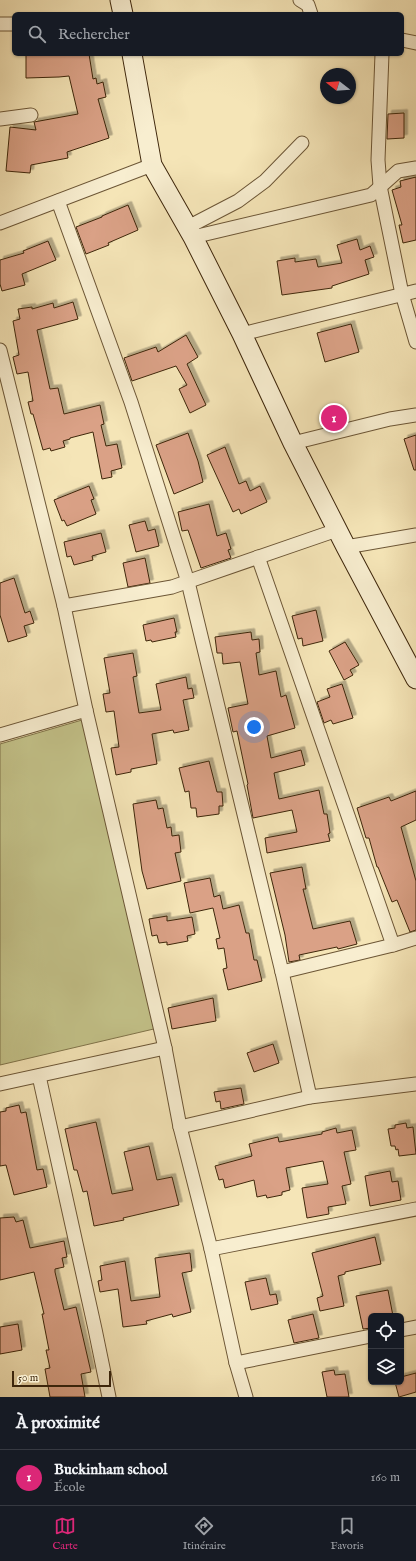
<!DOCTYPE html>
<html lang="fr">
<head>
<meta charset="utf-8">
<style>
	body { margin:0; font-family:"IM FELL English",serif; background:#242831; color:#f1f3f6 }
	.controls { position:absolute; right:12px; bottom:12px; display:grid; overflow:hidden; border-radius:6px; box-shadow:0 1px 3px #0004 }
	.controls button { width:36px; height:36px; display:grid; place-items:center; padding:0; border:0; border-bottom:1px solid #363941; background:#171b24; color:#f1f3f6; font:20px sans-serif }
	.compass { position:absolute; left:320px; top:68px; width:36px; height:36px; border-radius:50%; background:#171b24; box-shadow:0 1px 3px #0004; rotate:287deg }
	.scale { position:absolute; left:12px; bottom:10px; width:99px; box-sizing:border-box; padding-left:4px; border:2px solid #3e260b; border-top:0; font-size:11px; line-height:14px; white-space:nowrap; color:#3e260b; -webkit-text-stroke:3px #f8eed0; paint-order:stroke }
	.you { position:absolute; left:254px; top:727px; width:14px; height:14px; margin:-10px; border:3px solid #fff; border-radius:50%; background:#1a73e8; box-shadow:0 0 0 6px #1a73e833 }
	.badge { display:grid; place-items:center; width:26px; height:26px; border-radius:50%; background:#db2777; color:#fff; font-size:13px; font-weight:700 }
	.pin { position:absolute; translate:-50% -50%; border:2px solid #fff; box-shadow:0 1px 4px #0006 }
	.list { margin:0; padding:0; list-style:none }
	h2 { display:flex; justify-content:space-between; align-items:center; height:52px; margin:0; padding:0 16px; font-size:17px }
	h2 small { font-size:13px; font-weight:400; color:#9ea1a6 }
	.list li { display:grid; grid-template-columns:26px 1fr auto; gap:12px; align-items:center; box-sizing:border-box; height:56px; padding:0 16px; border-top:1px solid #363941 }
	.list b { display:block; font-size:15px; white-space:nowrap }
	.list p { margin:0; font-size:13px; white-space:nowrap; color:#9ea1a6 }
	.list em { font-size:13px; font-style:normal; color:#9ea1a6 }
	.icon { flex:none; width:22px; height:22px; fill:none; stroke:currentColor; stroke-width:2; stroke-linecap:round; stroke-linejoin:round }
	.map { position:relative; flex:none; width:416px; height:1397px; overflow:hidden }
	.search { position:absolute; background:#171b24; box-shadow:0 1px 3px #0004; left:12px; right:12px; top:12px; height:44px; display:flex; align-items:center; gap:10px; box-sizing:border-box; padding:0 14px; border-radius:6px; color:#9ea1a6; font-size:15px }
	.sheet { height:108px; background:#171b24 }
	nav { display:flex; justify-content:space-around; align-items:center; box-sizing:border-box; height:56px; border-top:1px solid #363941; background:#171b24; font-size:11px; color:#9ea1a6 }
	nav a { display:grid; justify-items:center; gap:2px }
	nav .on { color:#db2777 }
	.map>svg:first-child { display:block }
</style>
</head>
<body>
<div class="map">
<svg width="416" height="1397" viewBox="0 0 416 1397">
	<defs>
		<filter id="shadow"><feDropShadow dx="3.5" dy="-3.5" stdDeviation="0" flood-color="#0004"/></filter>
	</defs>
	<rect width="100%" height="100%" fill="#f5e5b7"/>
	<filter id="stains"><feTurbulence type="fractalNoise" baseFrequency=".005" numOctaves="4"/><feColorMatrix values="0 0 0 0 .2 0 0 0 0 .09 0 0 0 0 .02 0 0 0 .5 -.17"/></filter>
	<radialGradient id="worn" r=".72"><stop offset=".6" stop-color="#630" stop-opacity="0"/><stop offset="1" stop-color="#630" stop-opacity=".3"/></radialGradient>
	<polygon fill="#c3c289" stroke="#80744a" points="82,720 158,1028 0,1065 0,744"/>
	<g fill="#daa186" stroke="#3e260b" filter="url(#shadow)">
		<polygon points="26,54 89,54 93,79 96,78 97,84 103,82 106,97 98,99 109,138 67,152 68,158 31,165 30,173 6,171 10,127 36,130 34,122 78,114 69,76 59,77 26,78"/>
		<polygon points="404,113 404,138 387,139 388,114"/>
		<polygon points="416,177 416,240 403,243 399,225 402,225 392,190 401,187 400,181"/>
		<polygon points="128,205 138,230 108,243 109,245 86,254 76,227 102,217 102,216"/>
		<polygon points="357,239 360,250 370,246 374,257 365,260 369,274 332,286 332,288 282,295 277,261 295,258 295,262 316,259 318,267 342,263 337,245"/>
		<polygon points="48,241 56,260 22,274 25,285 2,291 0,284 0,260 24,253 23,251"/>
		<polygon points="73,302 78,319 37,330 50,389 58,388 64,414 100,405 104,424 101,425 106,446 117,444 122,468 111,471 112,477 102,479 93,432 70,438 70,439 63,441 65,447 51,451 50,448 43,450 33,414 31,414 28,402 33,401 28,372 17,374 13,357 19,355 13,321 20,319 18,309 32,307 32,309 53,303 54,308"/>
		<polygon points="351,324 359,352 325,362 317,333"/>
		<polygon points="186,335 198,357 187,364 206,405 190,413 179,389 187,385 176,366 132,381 124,358 156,347 158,352"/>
		<polygon points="188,433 198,461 203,482 174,494 156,445"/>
		<polygon points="416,435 416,470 414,470 404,439"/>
		<polygon points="225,447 239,484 246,481 250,491 260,486 267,502 241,514 239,509 233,512 207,455"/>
		<polygon points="89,486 94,499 91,500 96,514 67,526 64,520 62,521 54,500"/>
		<polygon points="209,504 217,536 226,533 231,549 228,550 231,558 201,568 188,530 182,531 178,512"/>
		<polygon points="145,521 148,531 155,529 159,546 136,552 129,525"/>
		<polygon points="101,533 106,552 92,556 93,560 74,565 71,556 67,557 64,542"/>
		<polygon points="145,558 150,583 128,587 123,563"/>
		<polygon points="14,578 25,613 30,611 34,623 24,626 27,636 8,642 0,615 0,583"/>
		<polygon points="316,610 323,641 303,646 302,638 298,639 292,616"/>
		<polygon points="174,618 177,632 175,632 176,637 152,642 151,640 146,641 143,625"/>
		<polygon points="251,632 252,640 259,639 260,652 256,653 259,675 276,671 281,697 286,695 295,728 267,736 271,758 301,750 305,765 274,773 279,799 319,790 324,814 327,814 330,833 328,834 330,841 267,853 265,838 297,832 292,810 253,818 247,785 248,784 237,731 233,732 228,708 248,704 240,662 223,664 222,653 217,653 215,637"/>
		<polygon points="345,642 359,665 350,670 353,675 344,680 329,651"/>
		<polygon points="133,653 137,676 133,677 139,713 161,710 156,684 186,677 188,689 192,688 194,698 183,700 189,730 174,733 173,730 152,734 157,764 131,769 131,772 116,775 111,748 119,747 114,711 106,712 103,694 110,693 104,658"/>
		<polygon points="342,684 353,718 333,724 331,720 324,723 317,702 330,697 327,689"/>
		<polygon points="209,761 217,792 222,792 223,806 219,806 219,814 197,817 196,808 191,808 189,791 185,792 179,768"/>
		<polygon points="416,791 416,820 401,827 416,881 416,930 410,932 397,900 392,902 378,867 377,867 369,838 366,838 357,808 389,797 391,801"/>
		<polygon points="156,800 158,809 163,808 167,828 171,827 172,836 179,835 181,852 175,853 181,881 147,889 142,871 133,804"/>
		<polygon points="302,867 306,889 303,889 313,929 350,921 357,944 338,949 337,947 299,955 300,960 289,962 285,935 270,873"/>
		<polygon points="210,878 214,897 220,895 223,909 239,905 246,933 249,933 254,960 257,960 262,981 228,990 223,969 227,968 224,948 218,949 216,939 220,938 213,908 190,913 184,883"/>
		<polygon points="167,916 167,921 192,917 195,934 187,936 188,941 167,945 167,942 159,943 157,935 152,936 149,919"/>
		<polygon points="213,998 216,1021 172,1029 168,1008"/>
		<polygon points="273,1044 279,1063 254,1072 247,1053"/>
		<polygon points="241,1088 244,1104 221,1109 220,1101 216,1102 214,1092"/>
		<polygon points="19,1105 21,1113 26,1112 37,1170 43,1169 47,1187 14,1195 6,1165 0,1166 0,1112 6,1111 6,1108"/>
		<polygon points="96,1122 112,1194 133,1190 124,1152 149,1146 157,1180 172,1177 179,1205 123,1218 124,1220 94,1226 87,1191 83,1192 77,1170 74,1170 65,1129"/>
		<polygon points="406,1123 407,1128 413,1127 416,1154 399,1156 398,1149 396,1150 395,1146 391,1146 388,1129 395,1128 395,1125"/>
		<polygon points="336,1128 337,1133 352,1130 356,1150 344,1152 351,1184 342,1186 346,1204 328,1207 329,1214 307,1218 302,1188 328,1184 323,1161 286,1168 290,1190 282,1192 282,1195 267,1198 266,1195 257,1197 254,1180 225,1188 223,1179 219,1180 215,1166 252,1156 249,1144 278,1137 279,1142 322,1134 322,1132"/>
		<polygon points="390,1171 392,1182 398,1181 401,1200 370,1206 365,1176"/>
		<polygon points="14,1217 16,1222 23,1220 30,1248 64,1241 67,1257 62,1258 64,1267 55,1269 55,1272 64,1310 76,1307 91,1372 81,1374 85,1397 50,1397 45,1369 50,1368 46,1350 49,1350 42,1314 44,1314 34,1272 0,1280 0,1218"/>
		<polygon points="375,1237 381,1264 345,1272 345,1274 338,1276 344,1306 320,1311 317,1298 323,1296 312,1253"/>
		<polygon points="190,1253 192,1271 182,1273 191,1312 173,1317 172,1314 146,1321 147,1324 123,1327 118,1289 100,1292 98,1281 102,1280 100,1266 125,1261 131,1301 160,1297 155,1258"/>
		<polygon points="266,1278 270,1295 276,1294 278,1304 251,1310 245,1282"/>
		<polygon points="388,1290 393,1316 371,1316 371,1328 363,1329 356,1296"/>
		<polygon points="313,1314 319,1338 294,1343 288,1320"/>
		<polygon points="18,1324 22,1350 0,1354 0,1327"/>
		<polygon points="334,1370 335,1375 345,1374 349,1397 327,1397 322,1372"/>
		<polygon points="416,1373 416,1392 399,1397 395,1382 401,1382 401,1377"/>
	</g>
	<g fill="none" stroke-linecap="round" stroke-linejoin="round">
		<defs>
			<g id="street">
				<polyline points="300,0 308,5 311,14"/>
				<polyline points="0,24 14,24"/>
				<polyline points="402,40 416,43"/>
				<polyline points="382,54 378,160 380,186 402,294 416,342"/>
				<polyline points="0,119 31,115"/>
				<polyline points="58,201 131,402 188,582 282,972 310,1097"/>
				<polyline points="0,223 152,165"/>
				<polyline points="188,227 238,201 265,181 302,143"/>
				<polyline points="193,237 371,195 398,171 416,168"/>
				<polyline points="242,334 416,291"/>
				<polyline points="0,350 64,606 86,710 165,1048 180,1127 211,1249 236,1363 246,1397"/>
				<polyline points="293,443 390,419 416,415"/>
				<polyline points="346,547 416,535"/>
				<polyline points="258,557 393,945"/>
				<polyline points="64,606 172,587 337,530"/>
				<polyline points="0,735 86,710"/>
				<polyline points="282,972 393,945 416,938"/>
				<polyline points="39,1076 95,1329 109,1397"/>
				<polyline points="0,1084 165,1048"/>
				<polyline points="180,1127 310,1097 416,1084"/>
				<polyline points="211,1249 416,1209"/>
				<polyline points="401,1330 416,1327"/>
				<polyline points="236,1363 371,1336"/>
			</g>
			<g id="secondary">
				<polyline points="120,0 123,14"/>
				<polyline points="132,54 152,165 193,237 242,334 293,443 346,547 416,679"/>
			</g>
		</defs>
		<use href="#street" stroke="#6c5636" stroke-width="15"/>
		<use href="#secondary" stroke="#3e260b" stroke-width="21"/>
		<use href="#street" stroke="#f8eed0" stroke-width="13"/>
		<use href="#secondary" stroke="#f8eed0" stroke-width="19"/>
	</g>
	<rect width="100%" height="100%" filter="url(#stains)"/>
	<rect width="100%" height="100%" fill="url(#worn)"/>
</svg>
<div class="controls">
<button><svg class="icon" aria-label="locate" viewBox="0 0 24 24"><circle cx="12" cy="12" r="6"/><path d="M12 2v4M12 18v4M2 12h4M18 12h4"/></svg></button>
<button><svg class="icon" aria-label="layers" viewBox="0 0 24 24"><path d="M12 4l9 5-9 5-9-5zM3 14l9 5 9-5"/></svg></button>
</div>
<svg class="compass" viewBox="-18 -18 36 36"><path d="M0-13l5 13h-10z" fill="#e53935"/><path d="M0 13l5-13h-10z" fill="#9ea1a6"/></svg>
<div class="scale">50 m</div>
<div class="you"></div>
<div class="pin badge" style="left:334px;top:418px">1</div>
<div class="search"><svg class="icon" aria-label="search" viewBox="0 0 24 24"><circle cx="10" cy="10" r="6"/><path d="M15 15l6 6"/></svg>Rechercher</div>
</div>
<section class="sheet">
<h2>À proximité<small></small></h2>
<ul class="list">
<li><span class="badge">1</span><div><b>Buckinham school</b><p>École</p></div><em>160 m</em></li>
</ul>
</section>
<nav>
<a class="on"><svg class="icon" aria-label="map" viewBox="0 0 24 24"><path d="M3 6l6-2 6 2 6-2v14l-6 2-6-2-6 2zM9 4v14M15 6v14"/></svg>Carte</a>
<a><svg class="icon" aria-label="directions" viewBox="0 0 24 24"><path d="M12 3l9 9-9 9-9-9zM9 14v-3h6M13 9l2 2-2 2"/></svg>Itinéraire</a>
<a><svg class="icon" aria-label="saved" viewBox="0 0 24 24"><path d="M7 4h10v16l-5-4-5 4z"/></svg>Favoris</a>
</nav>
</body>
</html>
